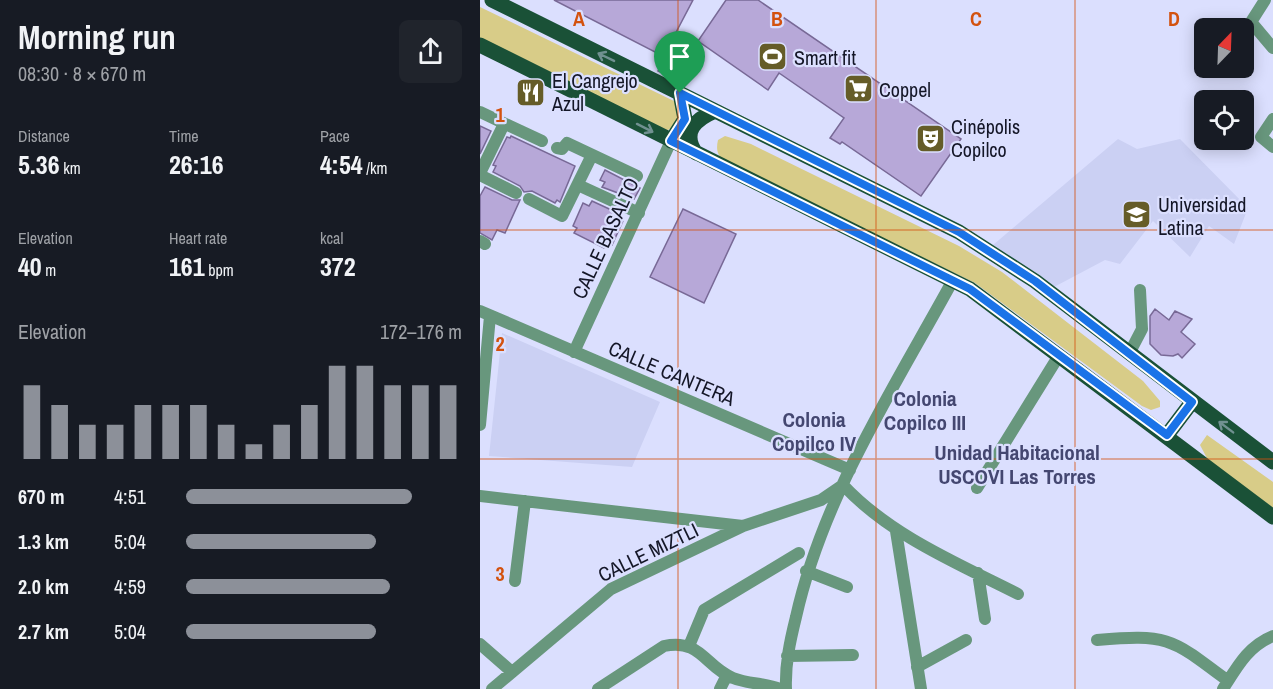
<!DOCTYPE html>
<html lang="en">
<head>
<meta charset="utf-8">
<style>
  body { margin:0; font-family:"Archivo Narrow",sans-serif; background:#20242c; color:#f1f3f6; height:100vh; display:flex; flex-direction:column; font-size:22px; white-space:nowrap }
  * { box-sizing:border-box; margin:0 }
  p { font-size:20px; color:#9ea1a6 }
  .icon { flex:none; width:33px; height:33px; fill:none; stroke:currentColor; stroke-width:2; stroke-linecap:round; stroke-linejoin:round }
  .map { position:relative; flex:1; overflow:hidden }
  .panel { display:flex; flex-direction:column; background:#171b24; width:480px }
  .panel>* { flex:none }
  .needle { width:39px; rotate:23deg }
  .buttons { position:absolute; left:714px; top:18px; display:grid; gap:12px }
  .buttons a { display:grid; place-items:center; width:60px; height:60px; border-radius:9px; background:#171b24; box-shadow:0 3px 15px #0003; font-size:30px }
  .pin { position:absolute; display:grid; place-items:center; width:51px; height:51px; color:#fff; margin:-62px -26px; border-radius:50% 50% 50% 0; rotate:-45deg; box-shadow:0 0 6px #0007 }
  .pin .icon { rotate:45deg }
  .round { display:grid; place-items:center; flex:none; width:63px; height:63px; border-radius:9px; background:#20242c }
  .headline { display:flex; align-items:center; justify-content:space-between; height:102px; padding:0 18px }
  h1 { font-size:33px; font-weight:700; line-height:45px }
  .figures { display:grid; grid-template-columns:repeat(3,1fr); gap:9px; height:102px; padding:6px 18px }
  .figures div { display:grid; align-content:center }
  .figures b { font-size:26px; font-weight:700 }
  .figures small { font-size:16px; font-weight:400 }
  .figures p { font-size:16px }
  .chart { height:168px; padding:12px 18px }
  .chart p { display:flex; justify-content:space-between }
  .chart svg { width:100%; height:108px; margin-top:6px; stroke:#8c9099; stroke-width:6 }
  ul { padding:0 18px; list-style:none; font-size:20px }
  li { display:grid; grid-template-columns:96px 72px 1fr; align-items:center; height:45px }
  li i { height:15px; border-radius:8px; background:#8c9099 }
  main { display:flex; flex:1; min-height:0 }
  .map>svg:first-child { display:block }
  .built { fill:#cbd0f3 }
  .green { fill:#d8cc88 }
  .building { fill:#b7a8d8; stroke:#786996; stroke-width:1.5 }
  .lines { fill:none; stroke-linecap:round; stroke-linejoin:round }
  .minor { stroke:#68977d; stroke-width:12 }
  .primary { stroke:#1a5137; stroke-width:15 }
  .oneway { stroke:#719191 }
  .route-casing { stroke:#fff; stroke-width:12 }
  .route { stroke:#1a73e8; stroke-width:8 }
  .grid { fill:none; stroke:#d3520f; stroke-width:1.5; stroke-opacity:0.55 }
  .labels { text-anchor:middle; dominant-baseline:central; stroke-width:4.5; stroke-linejoin:round; paint-order:stroke }
  .poi-label { font-size:20px; fill:#141627; stroke:#dbdffe; text-anchor:start }
  .street-label { font-size:20px; fill:#141627; stroke:#dbdffe }
  .neighbourhood-label { font-size:21px; font-weight:bold; fill:#444771; stroke:#dbdffe }
  .grid-label { font-size:20px; text-anchor:middle; font-weight:bold; fill:#d3520f; stroke:#dbdffe; stroke-width:4.5; stroke-linejoin:round; paint-order:stroke }
</style>
</head>
<body>
<main>
<section class="panel">
<div class="headline"><div><h1>Morning run</h1><p>08:30 · 8 × 670 m</p></div><a class="round"><svg class="icon" aria-label="share" viewBox="0 0 24 24"><path d="M12 15V3M7 8l5-5 5 5M5 13v7h14v-7"/></svg></a></div>
<div class="figures">
<div><p>Distance</p><b>5.36<small> km</small></b></div>
<div><p>Time</p><b>26:16</b></div>
<div><p>Pace</p><b>4:54<small> /km</small></b></div>
</div>
<div class="figures">
<div><p>Elevation</p><b>40<small> m</small></b></div>
<div><p>Heart rate</p><b>161<small> bpm</small></b></div>
<div><p>kcal</p><b>372</b></div>
</div>
<div class="chart"><p><span>Elevation</span>172–176 m</p>
<svg viewBox="0 0 160 44" preserveAspectRatio="none"><path d="M5 44V14M15 44V22M25 44V30M35 44V30M45 44V22M55 44V22M65 44V22M75 44V30M85 44V38M95 44V30M105 44V22M115 44V6M125 44V6M135 44V14M145 44V14M155 44V14"/></svg>
</div>
<ul>
<li><b>670 m</b>4:51<i style="width:82%"></i></li>
<li><b>1.3 km</b>5:04<i style="width:69%"></i></li>
<li><b>2.0 km</b>4:59<i style="width:74%"></i></li>
<li><b>2.7 km</b>5:04<i style="width:69%"></i></li>
</ul>
</section>
<div class="map">
<svg width="793" height="689" viewBox="0 0 793 689">
  <rect width="100%" height="100%" fill="#dbdffe"/>
  <path class="built" d="M638,139L657,149L700,139L768,208L754,244L729,226L710,257L673,221L640,264L625,260L574,287L513,245Z
    M22,333L180,402L152,467L9,456Z"/>
  <path class="green" d="M0,7L196,102L200,115L193,128L185,131L0,39Z
    M245,136L271,144L479,246L522,272L663,381L680,401V407L671,410L662,406L495,283L243,160C237,154 236,149 238,140Z
    M727,435L793,482V508L729,462L720,445Z"/>
  <path class="building" d="M74,0H213L191,42L210,51L196,80L178,71L185,57Z
    M246,0H278L481,139L441,196L362,142L360,144L350,138L364,118L299,73L288,90L218,41Z
    M0,126L11,131L0,154Z
    M31,136L95,166L80,202L77,200L75,203L52,191L44,192L40,186L13,172L16,166L13,165L27,137L30,138Z
    M125,170L160,188L154,199L122,187L125,182L120,180Z
    M5,187L32,200H40L25,233L17,230L12,240L0,233V196Z
    M112,201L140,214L138,219L143,221L132,245L126,243L124,248L94,233L97,228L93,226L103,203L109,206Z
    M203,209L256,234L224,303L170,277Z
    M675,309L689,320L695,311L712,319L701,332L715,344L702,358L698,354L693,356L681,355L670,344V316Z"/>
  <g class="lines">
    <path class="minor" d="M785,0L771,22L793,48
      M0,112L62,141
      M793,119L781,137L793,147
      M77,148L82,149L87,143L157,176
      M0,173L24,124
      M0,175L36,193
      M98,185L159,213
      M49,199L82,216L112,155
      M0,241L5,244
      M0,311L370,470
      M94,352L191,141
      M650,352L662,329L660,290
      M0,425L10,316
      M497,488L578,357
      M0,496L263,526
      M416,531L441,689
      M326,571L367,587
      M498,573L505,619
      M35,581L45,501
      M617,640C689,634 691,638 748,681
      M0,644L32,672
      M209,646L224,610L319,553
      M307,656L373,655
      M437,667L486,640
      M12,689L131,589L263,526L341,500L363,485C411,536 477,563 538,594
      M118,689L184,646C221,638 225,667 253,678C268,684 285,683 300,689
      M240,689L247,675
      M306,689C305,664 310,641 316,617C343,496 414,388 473,280
      M743,689C757,667 768,646 793,636"/>
    <path class="primary" d="M12,0L479,232L555,281L793,462
      M0,45L490,289L793,517
      M191,141L205,119L200,93
      M216,153C201,132 216,119 235,111
      M687,435L712,402"/>
  </g>
  <defs><path id="oneway-shaft" d="M-6 0H5M1.5-3L5.5 0L1.5 3" fill="none" stroke-width="1.6" stroke-linecap="round" stroke-linejoin="round" transform="scale(1.5)"/></defs>
  <g class="oneway">
    <use href="#oneway-shaft" transform="translate(126 57) rotate(-154)"/>
    <use href="#oneway-shaft" transform="translate(165 128) rotate(27)"/>
    <use href="#oneway-shaft" transform="translate(746 427) rotate(-143)"/>
  </g>
  <g class="lines">
    <defs>
      <path id="route" d="M200,93L479,232L555,281L712,402L687,435L490,289L191,141L205,119Z"/>
    </defs>
    <use href="#route" class="route-casing"/>
    <use href="#route" class="route"/>
  </g>
  <path class="grid" d="M198,0V689M396,0V689M595,0V689M0,230H793M0,459H793"/>
  <defs>
    <symbol id="stadium-square" viewBox="-11 -11 22 22"><rect x="-9" y="-9" width="18" height="18" rx="4" fill="#655c28" stroke="#dbdffe"/><path d="M0-5a6.5 5 0 1 0 0 10a6.5 5 0 1 0 0-10ZM-3.5-1.8h7v3.6h-7Z" fill="#fff"/></symbol>
    <symbol id="supermarket-square" viewBox="-11 -11 22 22"><rect x="-9" y="-9" width="18" height="18" rx="4" fill="#655c28" stroke="#dbdffe"/><path d="M-6-5.5h2.5l.6 2H6L4.5 2H-2.5L-4.4-4H-6ZM-1.5 3.2a1.3 1.3 0 1 0 .1 0ZM3 3.2a1.3 1.3 0 1 0 .1 0Z" fill="#fff"/></symbol>
    <symbol id="restaurant-square" viewBox="-11 -11 22 22"><rect x="-9" y="-9" width="18" height="18" rx="4" fill="#655c28" stroke="#dbdffe"/><path d="M-5-6h1v4h1v-4h1v4h1v-4h1v5L-1.5 .5V6h-2V.5L-5-1ZM5-6V6H3V1.5H1.5Q1.5-4 5-6Z" fill="#fff"/></symbol>
    <symbol id="theatre-square" viewBox="-11 -11 22 22"><rect x="-9" y="-9" width="18" height="18" rx="4" fill="#655c28" stroke="#dbdffe"/><path d="M-5-5.5Q0-4 5-5.5V0Q5 5 0 6Q-5 5-5 0ZM-3.3-2.5H-1v1.5H-3.3ZM1-2.5H3.3v1.5H1ZM-2.8 1Q0 5.5 2.8 1Z" fill="#fff"/></symbol>
    <symbol id="university-square" viewBox="-11 -11 22 22"><rect x="-9" y="-9" width="18" height="18" rx="4" fill="#655c28" stroke="#dbdffe"/><path d="M0-5L7-2L0 1L-7-2ZM-4 1L0 2.5L4 1V4Q0 6-4 4Z" fill="#fff"/></symbol>
  </defs>
  <g fill-rule="evenodd">
    <use href="#stadium-square" x="276" y="40" width="33" height="33"/>
    <use href="#supermarket-square" x="362" y="72" width="33" height="33"/>
    <use href="#restaurant-square" x="34" y="76" width="33" height="33"/>
    <use href="#theatre-square" x="434" y="122" width="33" height="33"/>
    <use href="#university-square" x="640" y="198" width="33" height="33"/>
  </g>
  <g class="labels">
    <g class="poi-label">
      <text x="314" y="57">Smart fit</text>
      <text x="72" y="80">El Cangrejo<tspan x="72" dy="23">Azul</tspan></text>
      <text x="399" y="89">Coppel</text>
      <text x="471" y="126">Cinépolis<tspan x="471" dy="23">Copilco</tspan></text>
      <text x="678" y="204">Universidad<tspan x="678" dy="23">Latina</tspan></text>
    </g>
    <g class="street-label">
      <text transform="translate(125 238) rotate(-65)">CALLE BASALTO</text>
      <text transform="translate(192 373) rotate(23)">CALLE CANTERA</text>
      <text transform="translate(168 552) rotate(-26)">CALLE MIZTLI</text>
    </g>
    <g class="neighbourhood-label">
      <text x="445" y="398">Colonia<tspan x="445" dy="24">Copilco III</tspan></text>
      <text x="334" y="419">Colonia<tspan x="334" dy="24">Copilco IV</tspan></text>
      <text x="537" y="452">Unidad Habitacional<tspan x="537" dy="24">USCOVI Las Torres</tspan></text>
    </g>
  </g>
  <g class="grid-label">
    <text x="99" y="26">A</text>
    <text x="297" y="26">B</text>
    <text x="496" y="26">C</text>
    <text x="694" y="26">D</text>
    <text x="20" y="122">1</text>
    <text x="20" y="351">2</text>
    <text x="20" y="581">3</text>
  </g>
</svg>
<div class="buttons">
<a><svg class="needle" viewBox="-14 -14 28 28"><path d="M0-13l5 13h-10z" fill="#e53935"/><path d="M0 13l5-13h-10z" fill="#9ea1a6"/></svg></a>
<a><svg class="icon" aria-label="locate" viewBox="0 0 24 24"><circle cx="12" cy="12" r="6"/><path d="M12 2v4M12 18v4M2 12h4M18 12h4"/></svg></a>
</div>
<div class="pin" style="left:200px;top:93px;background:#1e9e55"><svg class="icon" aria-label="arrive" viewBox="0 0 24 24"><path d="M6 21V4h12l-3 4 3 4H6"/></svg></div>
</div>
</main>
</body>
</html>
